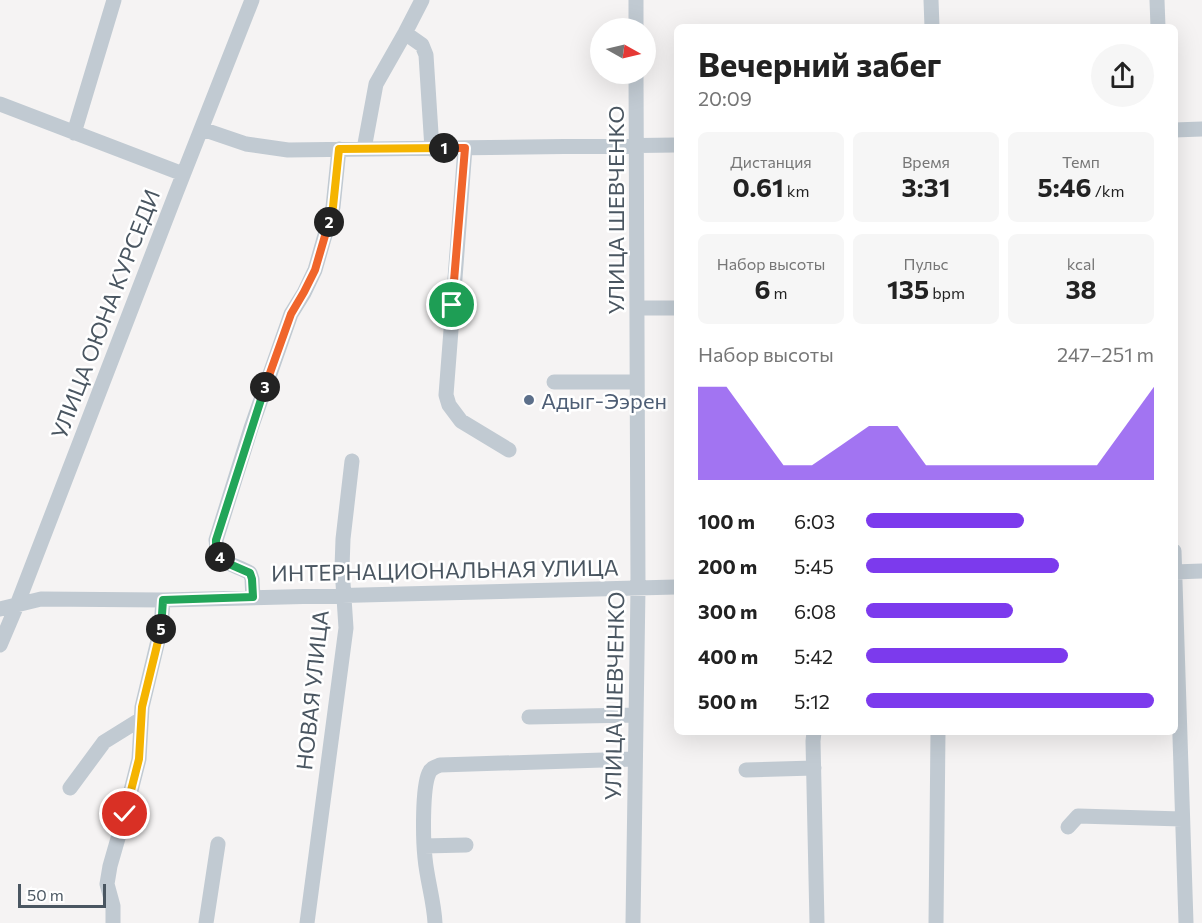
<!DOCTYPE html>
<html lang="ru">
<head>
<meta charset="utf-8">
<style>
  body { margin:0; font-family:Commissioner,sans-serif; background:#f6f6f6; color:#222; height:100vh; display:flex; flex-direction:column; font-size:22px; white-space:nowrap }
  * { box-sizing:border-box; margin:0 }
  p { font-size:20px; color:#767676 }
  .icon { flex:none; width:33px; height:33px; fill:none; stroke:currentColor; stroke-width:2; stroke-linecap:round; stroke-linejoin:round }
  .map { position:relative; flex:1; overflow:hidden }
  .sheet { position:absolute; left:674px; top:24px; width:504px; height:711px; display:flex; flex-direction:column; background:#fff; border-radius:9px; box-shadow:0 6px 24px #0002 }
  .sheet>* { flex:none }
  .needle { width:39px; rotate:98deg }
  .controls { position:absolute; left:590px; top:18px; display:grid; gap:12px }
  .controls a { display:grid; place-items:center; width:66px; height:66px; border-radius:50%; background:#fff; box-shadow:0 6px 24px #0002; font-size:30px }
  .scale { position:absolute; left:18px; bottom:15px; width:88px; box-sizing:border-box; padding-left:6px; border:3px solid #4a5661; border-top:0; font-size:16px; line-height:21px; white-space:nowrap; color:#4a5661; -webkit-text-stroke:4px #fff; paint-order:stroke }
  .pin { position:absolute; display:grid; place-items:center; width:51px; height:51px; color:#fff; margin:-26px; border:3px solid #fff; border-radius:50%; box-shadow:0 2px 6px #0007 }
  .km { position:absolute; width:30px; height:30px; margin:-15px; border-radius:50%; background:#222; color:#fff; font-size:16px; line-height:30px; text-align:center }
  .round { display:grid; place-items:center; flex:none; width:63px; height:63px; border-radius:32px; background:#f6f6f6 }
  .overview { display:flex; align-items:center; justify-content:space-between; height:102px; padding:0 24px }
  h1 { font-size:33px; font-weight:700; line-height:45px }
  .figures { display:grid; grid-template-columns:repeat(3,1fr); gap:9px; height:102px; padding:6px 24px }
  .figures div { display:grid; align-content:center; border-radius:9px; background:#f6f6f6; text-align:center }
  .figures b { font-size:26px; font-weight:700 }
  .figures small { font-size:16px; font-weight:400 }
  .figures p { font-size:16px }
  .chart { height:168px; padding:12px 24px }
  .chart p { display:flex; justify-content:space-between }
  .chart svg { width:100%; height:108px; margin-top:6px; fill:#7c3aed; opacity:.7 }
  ul { padding:0 24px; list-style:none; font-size:20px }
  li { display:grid; grid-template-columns:96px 72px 1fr; align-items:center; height:45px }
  li i { height:15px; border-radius:8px; background:#7c3aed }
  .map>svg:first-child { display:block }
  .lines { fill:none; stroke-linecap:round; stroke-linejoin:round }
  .minor { stroke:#c1cad2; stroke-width:15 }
  .split-1-casing { stroke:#fff; stroke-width:12 }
  .split-2-casing { stroke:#fff; stroke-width:12 }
  .split-3-casing { stroke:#fff; stroke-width:12 }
  .split-4-casing { stroke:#fff; stroke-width:12 }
  .split-5-casing { stroke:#fff; stroke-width:12 }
  .split-6-casing { stroke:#fff; stroke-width:12 }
  .split-1 { stroke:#f0652b; stroke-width:8 }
  .split-2 { stroke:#f5b400; stroke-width:8 }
  .split-3 { stroke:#f0652b; stroke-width:8 }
  .split-4 { stroke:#22a559; stroke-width:8 }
  .split-5 { stroke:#22a559; stroke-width:8 }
  .split-6 { stroke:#f5b400; stroke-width:8 }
  .service-dot { fill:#5c6f8a; stroke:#fff; stroke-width:2 }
  .labels { text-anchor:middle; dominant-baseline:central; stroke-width:5; stroke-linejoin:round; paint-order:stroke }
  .street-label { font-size:22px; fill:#4a5661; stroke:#fff }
  .service-label { font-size:22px; fill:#4e5e75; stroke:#fff; text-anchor:start }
</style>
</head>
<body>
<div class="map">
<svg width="1202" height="923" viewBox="0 0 1202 923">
  <rect width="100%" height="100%" fill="#f5f3f3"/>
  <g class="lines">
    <path class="minor" d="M636,0V28
      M931,0L932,27
      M1157,0L1158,27
      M405,33L422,45L426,55L432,149
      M0,104L183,174
      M202,129L246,144L288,150L676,145
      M1174,130L1202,129
      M74,133L114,0
      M465,148L446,395L449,405L461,421L509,450
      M364,149L376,84L405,33L422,0
      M637,308H676
      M554,382H637
      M1174,551L1186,923
      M1174,572L1202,571
      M253,598L252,579L250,573C233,563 217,565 216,540L251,428L291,314L304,293L315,270L333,207L339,149
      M0,609L41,599L163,600L676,587
      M0,645L17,605L176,193L252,0
      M529,717L636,715
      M814,732L813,741L817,923
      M746,770L814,768
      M70,788L104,742L141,719
      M1068,827L1078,816L1182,819
      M424,846L466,845
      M113,923V906L107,884L110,866L125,814L139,759L142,707L161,628L163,600
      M206,923L218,844
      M307,923L346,628L342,568L343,539L352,461
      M435,923C434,901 427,880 425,858C423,840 422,788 429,773C431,768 435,767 440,765L635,759
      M633,923L638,588L636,74
      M936,923L938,732"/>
  </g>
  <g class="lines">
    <defs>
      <path id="split-1" d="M444,148H465L452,305"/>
      <path id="split-2" d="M329,222L333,207L339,149L444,148"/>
      <path id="split-3" d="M265,387L291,314L304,292L315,270L329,222"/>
      <path id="split-4" d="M220,557L216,549V540L265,387"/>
      <path id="split-5" d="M161,629L163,600L253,597L252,579L250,573L227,563L220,557"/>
      <path id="split-6" d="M125,814L139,759L142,707L161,629"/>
    </defs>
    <use href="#split-1" class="split-1-casing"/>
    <use href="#split-2" class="split-2-casing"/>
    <use href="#split-3" class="split-3-casing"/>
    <use href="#split-4" class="split-4-casing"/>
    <use href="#split-5" class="split-5-casing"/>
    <use href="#split-6" class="split-6-casing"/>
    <use href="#split-1" class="split-1"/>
    <use href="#split-2" class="split-2"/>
    <use href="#split-3" class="split-3"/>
    <use href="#split-4" class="split-4"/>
    <use href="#split-5" class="split-5"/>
    <use href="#split-6" class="split-6"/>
  </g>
  <circle class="service-dot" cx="529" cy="400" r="6"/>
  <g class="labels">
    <g class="street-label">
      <text transform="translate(615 210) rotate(-90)">УЛИЦА ШЕВЧЕНКО</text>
      <text transform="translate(105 314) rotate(-69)">УЛИЦА ОЮНА КУРСЕДИ</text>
      <text transform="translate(445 570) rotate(-1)">ИНТЕРНАЦИОНАЛЬНАЯ УЛИЦА</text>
      <text transform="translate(312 690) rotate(-84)">НОВАЯ УЛИЦА</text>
      <text transform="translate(614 696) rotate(-89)">УЛИЦА ШЕВЧЕНКО</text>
    </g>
    <g class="service-label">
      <text x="541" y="400">Адыг-Ээрен</text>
    </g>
  </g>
</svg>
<div class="controls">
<a><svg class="needle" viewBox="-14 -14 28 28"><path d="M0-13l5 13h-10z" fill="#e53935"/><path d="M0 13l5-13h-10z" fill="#767676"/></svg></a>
</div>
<div class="scale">50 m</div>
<div class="pin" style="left:452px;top:305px;background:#1e9e55"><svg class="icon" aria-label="arrive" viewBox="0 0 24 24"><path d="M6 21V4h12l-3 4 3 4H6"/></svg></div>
<div class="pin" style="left:125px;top:814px;background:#d93025"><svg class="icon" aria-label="check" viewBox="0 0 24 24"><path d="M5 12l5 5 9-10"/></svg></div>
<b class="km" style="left:444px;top:148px">1</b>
<b class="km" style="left:329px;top:222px">2</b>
<b class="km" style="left:265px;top:387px">3</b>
<b class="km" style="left:220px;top:557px">4</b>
<b class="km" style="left:161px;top:629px">5</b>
<section class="sheet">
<div class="overview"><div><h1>Вечерний забег</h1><p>20:09</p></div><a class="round"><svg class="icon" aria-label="share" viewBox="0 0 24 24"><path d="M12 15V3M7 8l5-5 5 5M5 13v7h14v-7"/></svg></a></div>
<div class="figures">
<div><p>Дистанция</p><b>0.61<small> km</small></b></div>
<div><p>Время</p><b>3:31</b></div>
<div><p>Темп</p><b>5:46<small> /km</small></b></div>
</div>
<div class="figures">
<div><p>Набор высоты</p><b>6<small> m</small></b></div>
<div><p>Пульс</p><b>135<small> bpm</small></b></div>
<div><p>kcal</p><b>38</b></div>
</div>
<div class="chart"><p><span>Набор высоты</span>247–251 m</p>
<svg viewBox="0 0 160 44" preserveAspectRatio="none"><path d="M0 44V6L10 6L20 22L30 38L40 38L50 30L60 22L70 22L80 38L90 38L100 38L110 38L120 38L130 38L140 38L150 22L160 6V44z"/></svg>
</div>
<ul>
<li><b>100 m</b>6:03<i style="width:55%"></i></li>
<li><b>200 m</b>5:45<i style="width:67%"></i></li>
<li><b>300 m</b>6:08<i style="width:51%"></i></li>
<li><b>400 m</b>5:42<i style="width:70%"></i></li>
<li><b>500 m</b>5:12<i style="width:100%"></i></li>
</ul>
</section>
</div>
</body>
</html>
